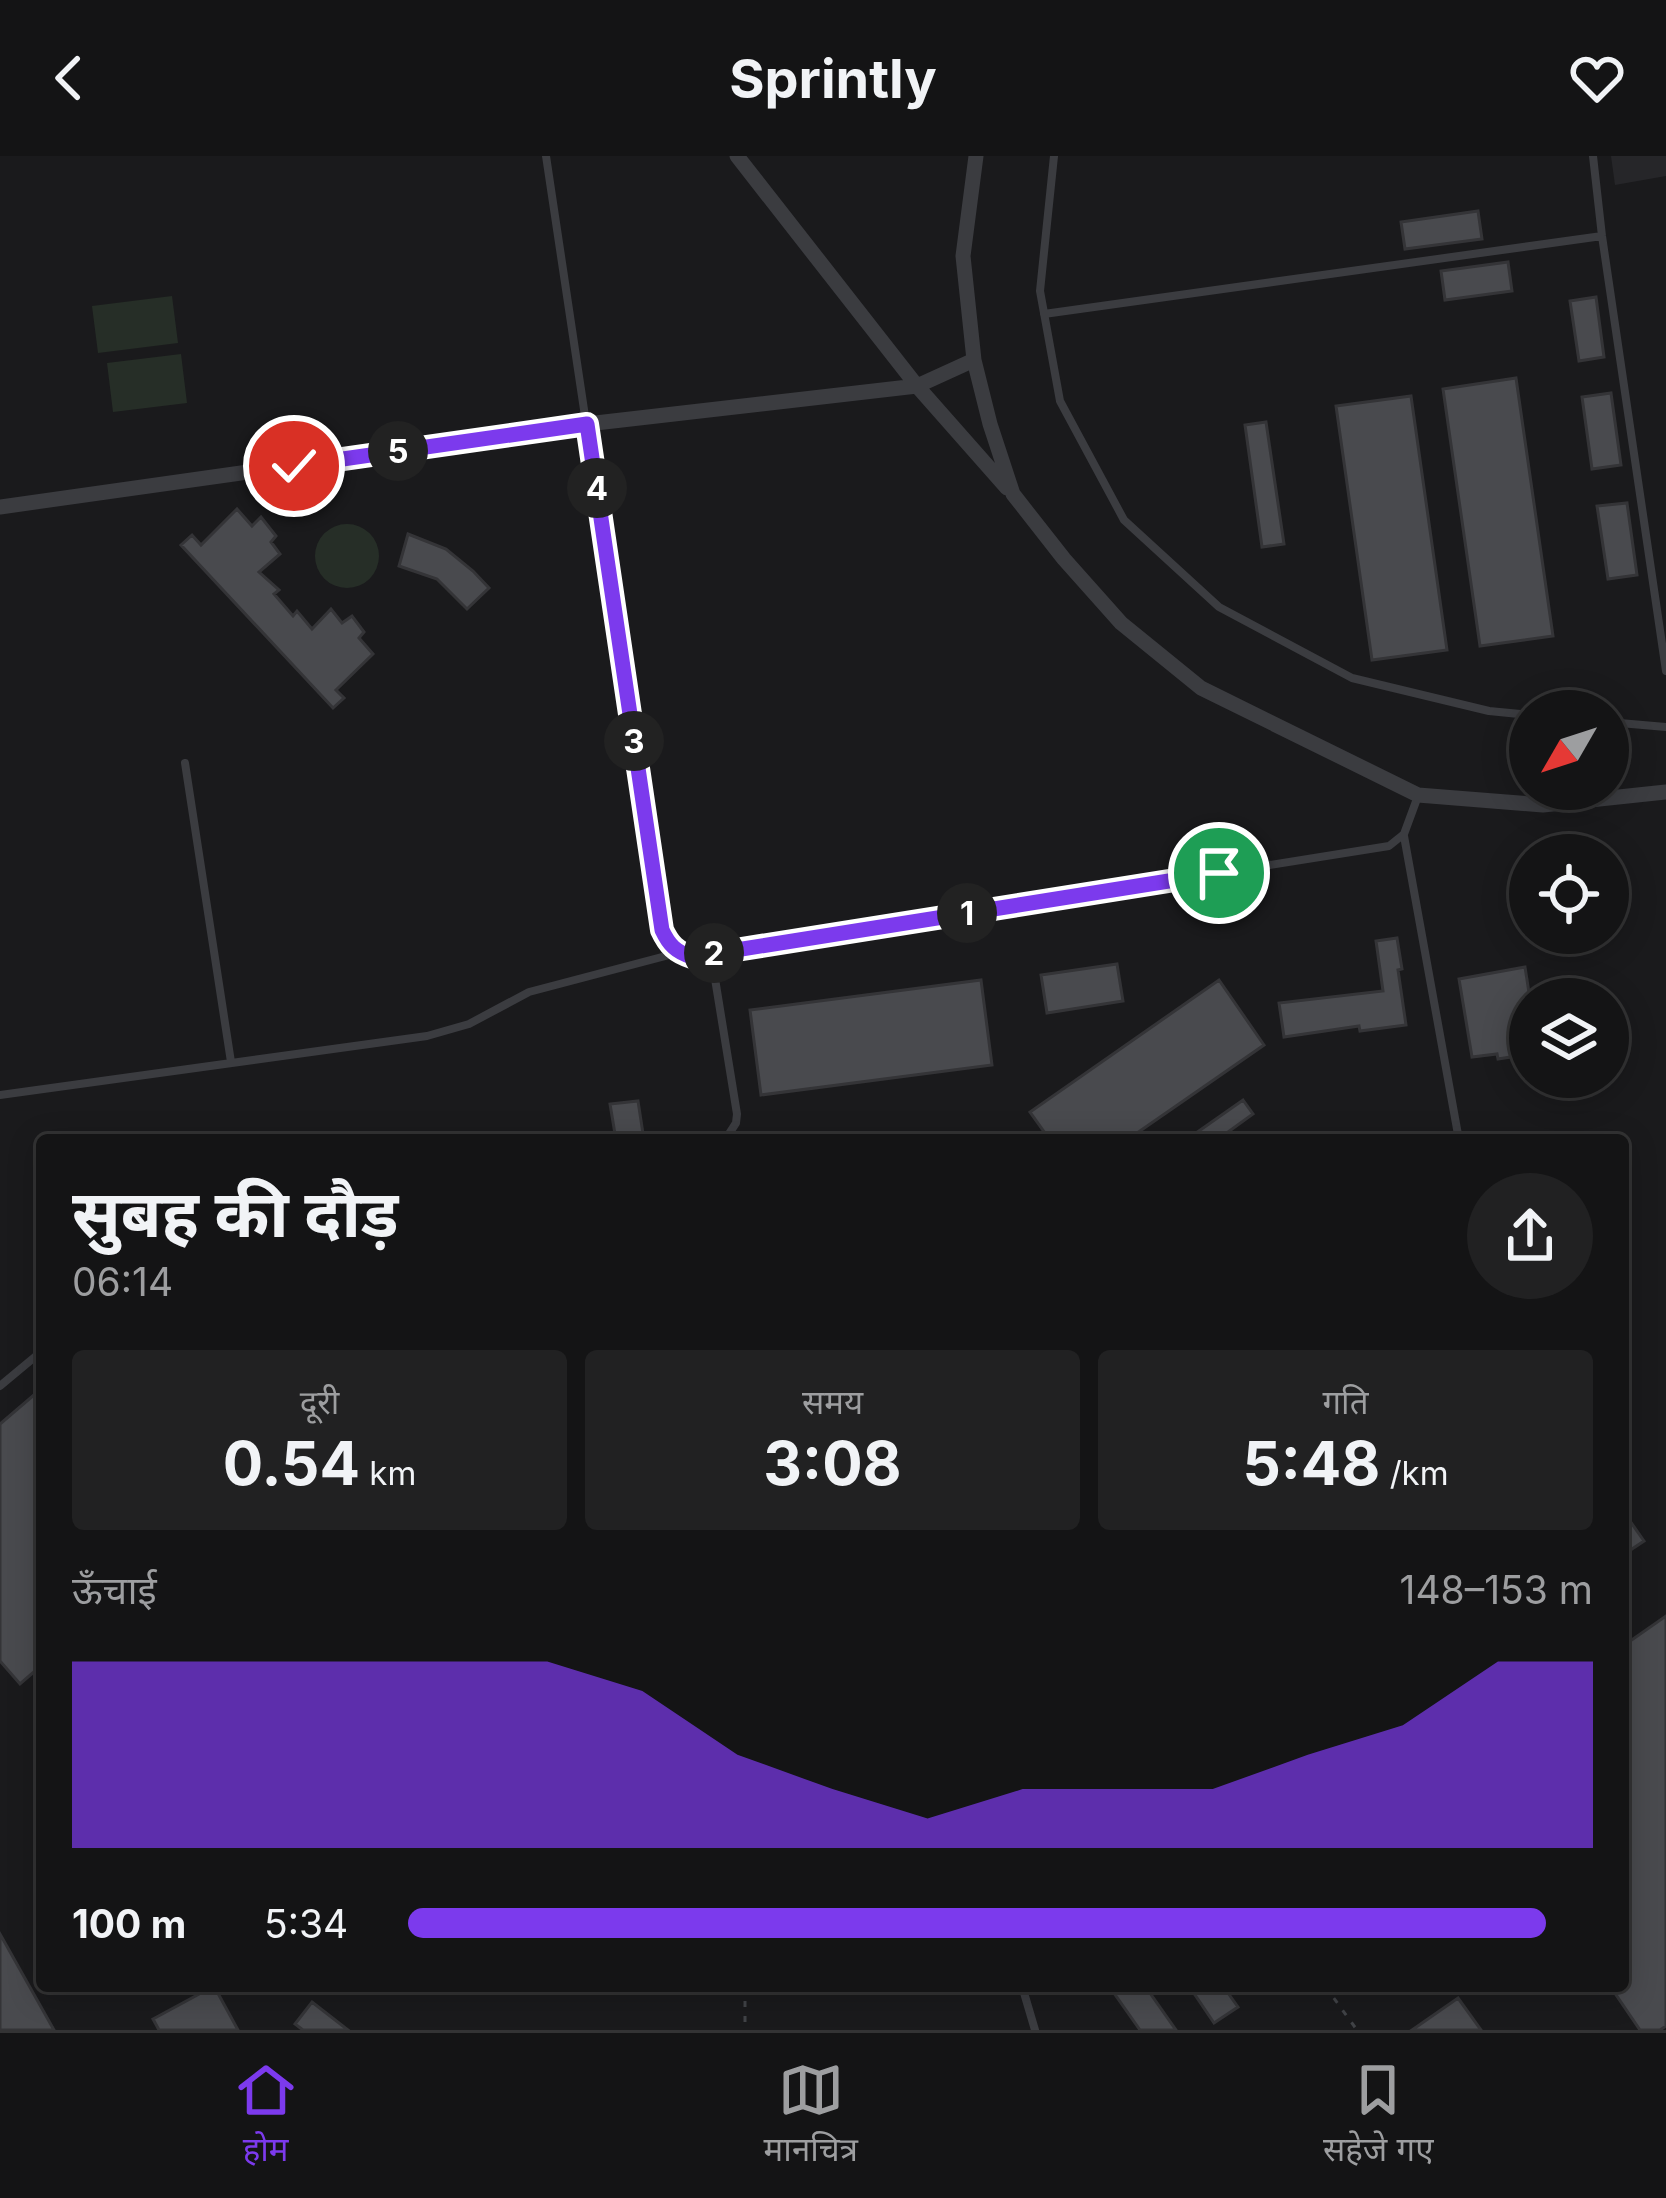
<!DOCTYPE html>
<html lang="hi">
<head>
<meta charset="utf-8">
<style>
  body { margin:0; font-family:Inter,"Noto Sans Devanagari",sans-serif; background:#212122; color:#f1f3f6; height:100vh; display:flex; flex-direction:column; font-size:45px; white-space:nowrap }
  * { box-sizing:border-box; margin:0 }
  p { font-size:39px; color:#9d9ea0 }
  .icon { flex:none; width:66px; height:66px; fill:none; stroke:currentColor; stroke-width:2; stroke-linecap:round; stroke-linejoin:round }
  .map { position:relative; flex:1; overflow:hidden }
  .panel { position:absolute; left:36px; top:978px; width:1593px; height:858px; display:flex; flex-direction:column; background:#141415; border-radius:12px; box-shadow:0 6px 30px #0003,0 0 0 3px #333334 }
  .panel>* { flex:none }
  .needle { width:78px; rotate:231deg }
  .buttons { position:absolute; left:1509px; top:534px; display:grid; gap:24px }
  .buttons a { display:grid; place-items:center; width:120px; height:120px; border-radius:50%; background:#141415; box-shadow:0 6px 30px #0003,0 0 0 3px #333334; font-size:60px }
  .pin { position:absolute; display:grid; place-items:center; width:102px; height:102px; color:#fff; margin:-51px; border:6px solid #fff; border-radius:50%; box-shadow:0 3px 12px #0007 }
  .km { position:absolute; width:60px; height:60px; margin:-30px; border-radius:50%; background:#222; color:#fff; font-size:33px; line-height:60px; text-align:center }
  .round { display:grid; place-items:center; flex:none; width:126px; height:126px; border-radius:63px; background:#212122 }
  .head { display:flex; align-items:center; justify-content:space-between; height:204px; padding:0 36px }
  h1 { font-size:66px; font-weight:700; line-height:90px }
  .metrics { display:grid; grid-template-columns:repeat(3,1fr); gap:18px; height:204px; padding:12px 36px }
  .metrics div { display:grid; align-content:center; border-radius:12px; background:#212122; text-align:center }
  .metrics b { font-size:60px; font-weight:700 }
  .metrics small { font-size:33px; font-weight:400 }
  .metrics p { font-size:33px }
  .chart { height:336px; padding:24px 36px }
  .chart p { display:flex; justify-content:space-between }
  .chart svg { width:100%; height:216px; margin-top:12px; fill:#7c3aed; opacity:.7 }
  ul { padding:0 36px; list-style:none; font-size:39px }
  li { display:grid; grid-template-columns:192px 144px 1fr; align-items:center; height:90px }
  li i { height:30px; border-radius:15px; background:#7c3aed }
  header { display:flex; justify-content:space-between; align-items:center; height:156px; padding:0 36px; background:#141415; font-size:54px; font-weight:700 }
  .dock { display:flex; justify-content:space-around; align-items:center; height:168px; border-top:3px solid #333334; background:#141415; font-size:33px; color:#9d9ea0 }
  .dock a { display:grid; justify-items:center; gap:6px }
  .dock .selected { color:#7c3aed }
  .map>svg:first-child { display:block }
  .built { fill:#262629 }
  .green { fill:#262e27 }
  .building { fill:#494a4e; stroke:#343437; stroke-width:3 }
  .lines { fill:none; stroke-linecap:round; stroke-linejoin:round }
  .path { stroke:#414347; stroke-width:3; stroke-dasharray:6 9; stroke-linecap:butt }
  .lane { stroke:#3b3c40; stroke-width:8 }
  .street { stroke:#3b3c40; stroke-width:15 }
  .route-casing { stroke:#fff; stroke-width:24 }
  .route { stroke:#7c3aed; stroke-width:15 }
</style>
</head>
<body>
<header><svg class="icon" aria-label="back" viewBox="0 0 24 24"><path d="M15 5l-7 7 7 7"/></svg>Sprintly<svg class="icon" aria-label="heart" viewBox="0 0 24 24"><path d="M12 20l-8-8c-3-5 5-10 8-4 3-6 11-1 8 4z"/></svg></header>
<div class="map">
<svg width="1666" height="1874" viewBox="0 0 1666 1874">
  <rect width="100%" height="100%" fill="#1a1a1c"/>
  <path class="built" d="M1611,0H1666V20L1615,29Z"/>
  <path class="green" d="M172,140L178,187L98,197L92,150Z
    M181,198L187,247L113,256L107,207Z
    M315 400a32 32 0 1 1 64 0a32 32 0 1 1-64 0Z"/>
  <path class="building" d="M1478,55L1482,83L1405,93L1401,66Z
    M1508,106L1512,135L1445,144L1441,115Z
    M1596,141L1604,201L1579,205L1570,145Z
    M1516,222L1553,480L1480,490L1443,233Z
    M1611,237L1621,309L1592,313L1582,241Z
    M1411,240L1447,494L1372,504L1336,250Z
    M1266,266L1284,388L1262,391L1245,269Z
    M1627,347L1637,419L1608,423L1597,350Z
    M237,353L252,370L261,361L276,380L271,386L280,398L259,416L279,434L274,438L293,460L297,455L312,473L331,453L342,467L352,460L364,476L359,482L373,498L336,534L344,542L333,552L181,389L192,379L201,389Z
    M408,378L446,393L473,415L489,432L467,453L437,423L399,410Z
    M1397,782L1402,813L1398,814L1406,869L1360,875L1359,870L1284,881L1279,847L1383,835L1376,785Z
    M1117,808L1123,845L1047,857L1041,819Z
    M1525,811L1530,843V898L1498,903L1497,898L1472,901L1459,823Z
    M981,824L992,909L761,939L750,854Z
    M1219,824L1264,889L1127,984H1050L1030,956Z
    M1243,944L1253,958L1217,984H1186Z
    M638,945L644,984H616L610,948Z
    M42,1232V1509L20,1528L0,1505V1268Z
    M1623,1355L1644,1385L1623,1399Z
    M1666,1460V1870L1660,1874H1640L1610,1830H1623V1490Z
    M0,1778L54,1874H0Z
    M214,1830L238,1874H159L153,1863Z
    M1109,1830H1145L1176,1874H1140Z
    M1189,1830H1223L1238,1851L1214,1867Z
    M1458,1842L1481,1874H1412Z
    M312,1846L348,1874H303L295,1868Z"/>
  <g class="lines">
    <path class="path" d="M745,1830V1874
      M1325,1830L1357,1874"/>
    <path class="lane" d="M546,0L662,774C669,789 676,796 692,801L1389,690L1404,678L1418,640
      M1054,0L1040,135L1060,245L1124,364L1219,451L1352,522L1489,555L1530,559
      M1593,0L1602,80L1666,515
      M1044,158L1602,80
      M1608,566L1666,571
      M185,607L231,906
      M1404,680L1459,984
      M711,798L737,958L736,967L725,984
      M0,939L427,880L469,868L529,836L677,797
      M0,1230L42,1195
      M1022,1830L1035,1874"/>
    <path class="street" d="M737,0L917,230L1007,332
      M976,0L963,100L974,204L990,268L1013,338L1064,403L1121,467L1201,532L1418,639L1543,649L1666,636
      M0,351L587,268L917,230L974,204"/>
  </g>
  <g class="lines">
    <defs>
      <path id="route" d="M294,310L587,268L662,774C669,789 676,796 692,801L1219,717"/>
    </defs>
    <use href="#route" class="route-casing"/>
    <use href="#route" class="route"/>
  </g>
</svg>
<div class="buttons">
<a><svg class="needle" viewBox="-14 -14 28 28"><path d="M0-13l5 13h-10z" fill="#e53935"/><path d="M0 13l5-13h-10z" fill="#9d9ea0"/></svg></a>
<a><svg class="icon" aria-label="locate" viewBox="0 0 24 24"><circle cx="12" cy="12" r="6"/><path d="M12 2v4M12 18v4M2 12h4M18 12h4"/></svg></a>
<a><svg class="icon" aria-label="layers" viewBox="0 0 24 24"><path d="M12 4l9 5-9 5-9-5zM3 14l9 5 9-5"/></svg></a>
</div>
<div class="pin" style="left:1219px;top:717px;background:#1e9e55"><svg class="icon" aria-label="arrive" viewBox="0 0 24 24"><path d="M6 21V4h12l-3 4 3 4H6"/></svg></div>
<div class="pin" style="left:294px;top:310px;background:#d93025"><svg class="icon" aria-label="check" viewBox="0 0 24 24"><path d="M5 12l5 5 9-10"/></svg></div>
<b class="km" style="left:967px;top:757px">1</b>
<b class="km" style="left:714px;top:797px">2</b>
<b class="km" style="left:634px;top:585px">3</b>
<b class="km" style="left:597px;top:332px">4</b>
<b class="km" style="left:398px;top:295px">5</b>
<section class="panel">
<div class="head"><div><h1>सुबह की दौड़</h1><p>06:14</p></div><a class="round"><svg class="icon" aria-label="share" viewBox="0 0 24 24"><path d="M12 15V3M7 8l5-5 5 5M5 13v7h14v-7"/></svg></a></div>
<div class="metrics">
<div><p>दूरी</p><b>0.54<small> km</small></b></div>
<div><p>समय</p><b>3:08</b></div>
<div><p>गति</p><b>5:48<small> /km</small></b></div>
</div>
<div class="chart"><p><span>ऊँचाई</span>148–153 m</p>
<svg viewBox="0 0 160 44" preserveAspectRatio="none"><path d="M0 44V6L10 6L20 6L30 6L40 6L50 6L60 12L70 25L80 32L90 38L100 32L110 32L120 32L130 25L140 19L150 6L160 6V44z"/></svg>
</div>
<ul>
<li><b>100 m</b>5:34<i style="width:96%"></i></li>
</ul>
</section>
</div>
<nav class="dock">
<a class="selected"><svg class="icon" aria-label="home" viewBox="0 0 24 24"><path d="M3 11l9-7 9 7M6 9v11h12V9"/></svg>होम</a>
<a><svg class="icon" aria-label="map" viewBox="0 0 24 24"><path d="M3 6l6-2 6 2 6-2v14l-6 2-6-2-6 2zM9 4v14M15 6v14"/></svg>मानचित्र</a>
<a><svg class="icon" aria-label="saved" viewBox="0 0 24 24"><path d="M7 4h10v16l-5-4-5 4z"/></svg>सहेजे गए</a>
</nav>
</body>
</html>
